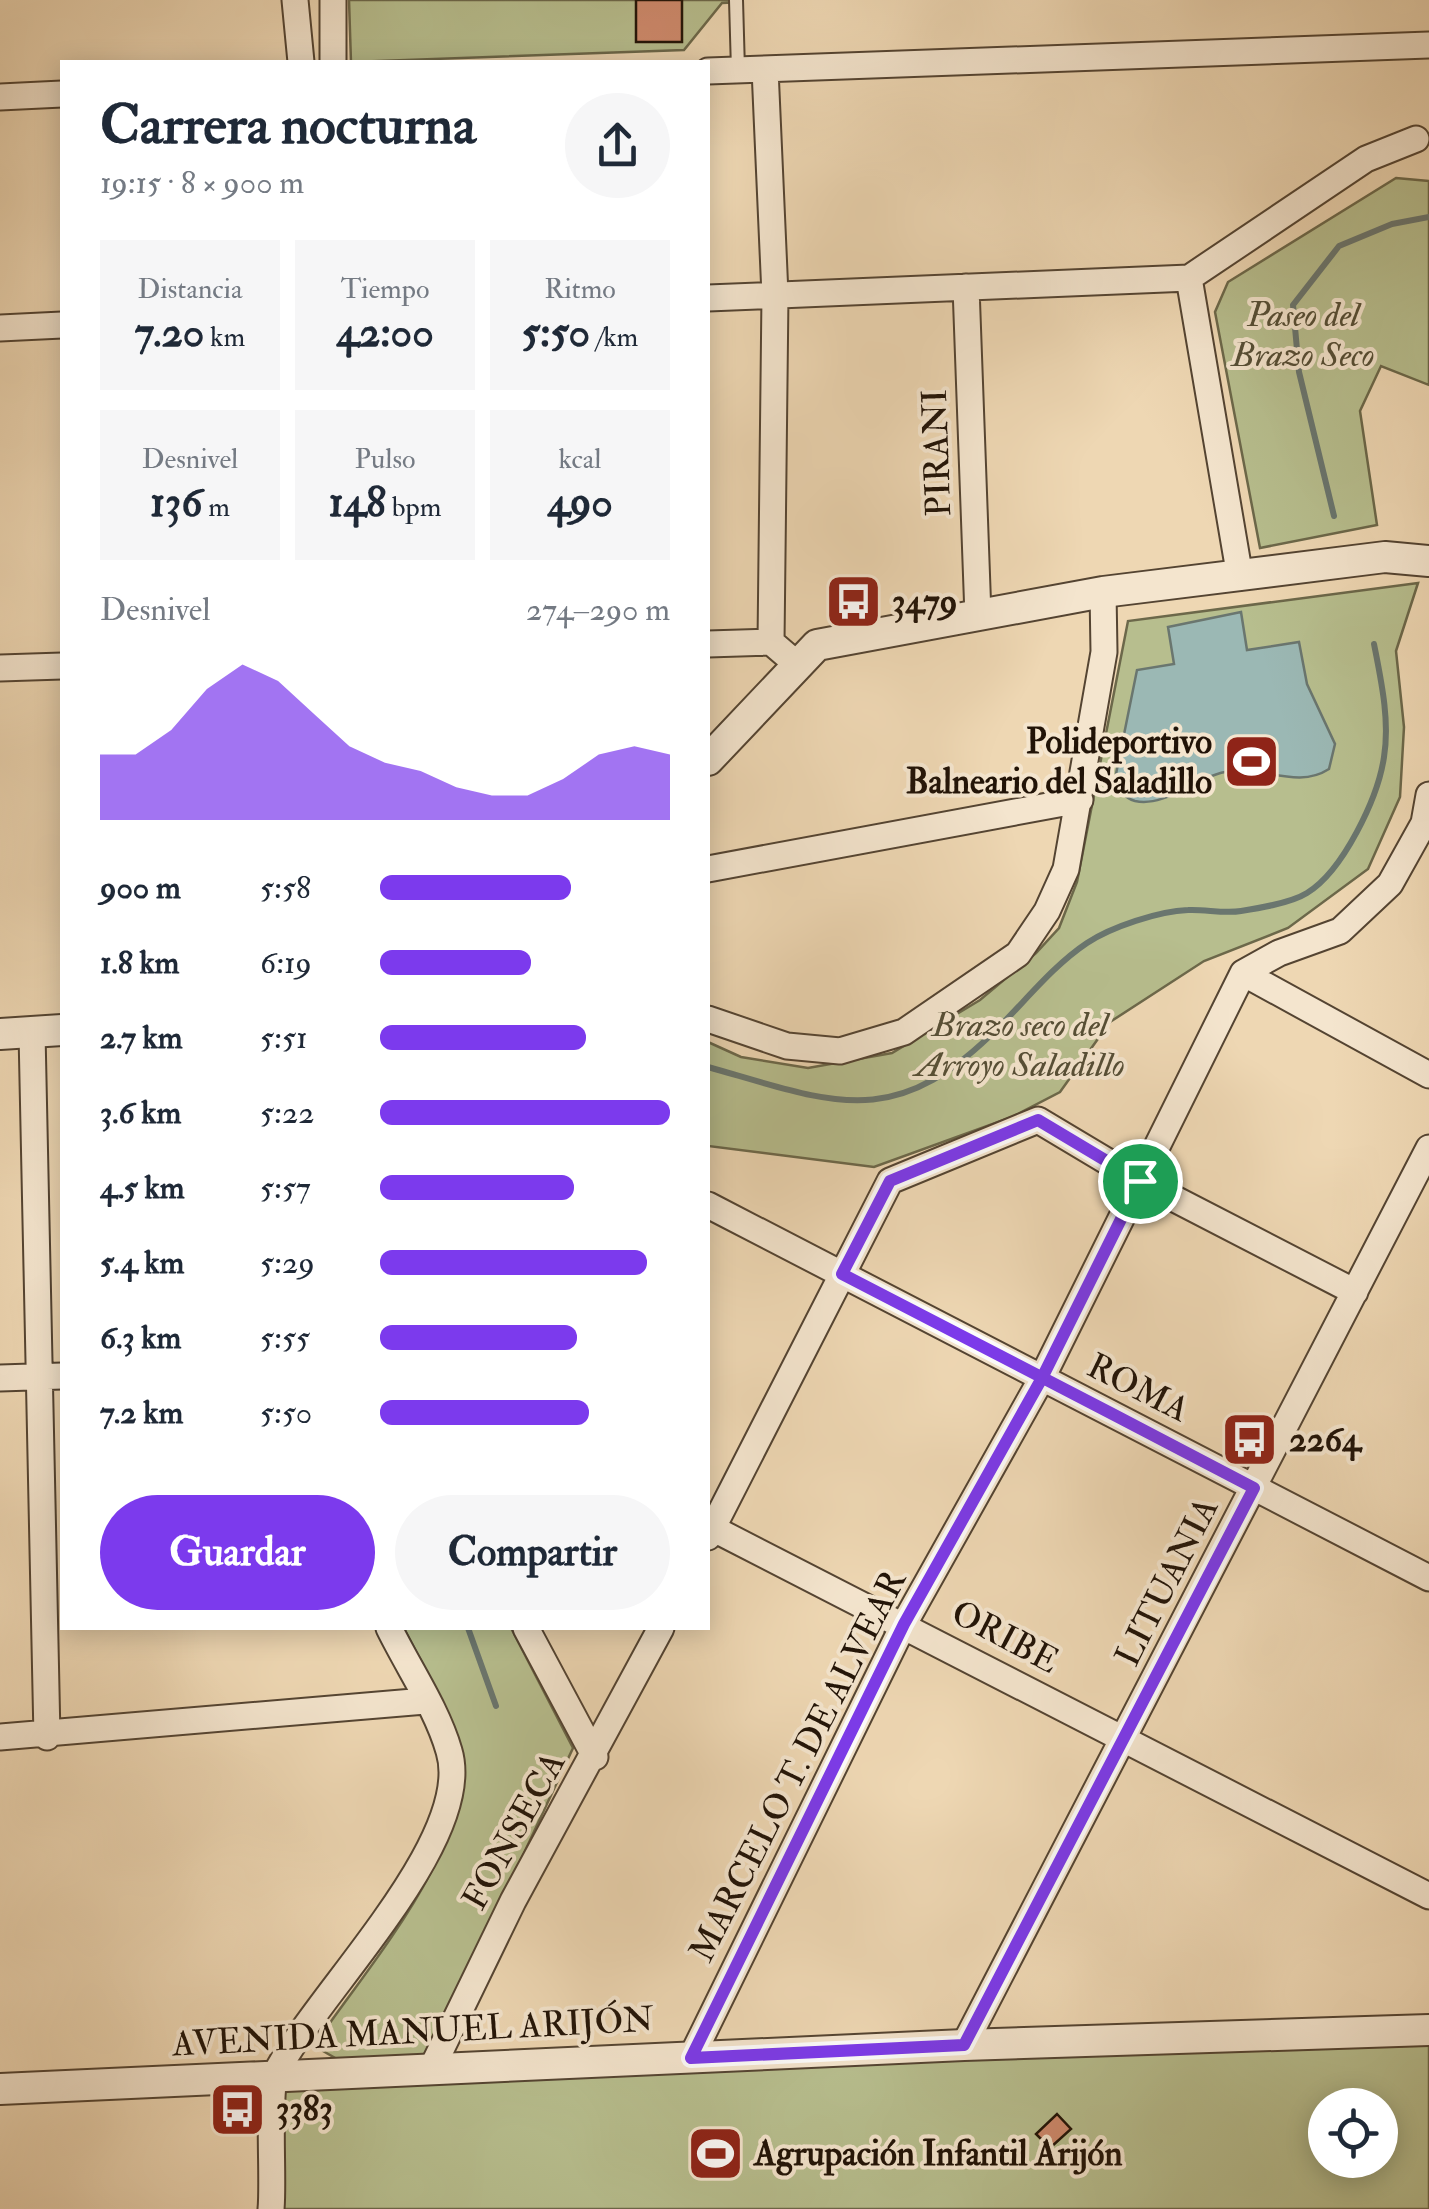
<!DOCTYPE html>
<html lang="es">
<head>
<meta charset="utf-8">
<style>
  body { margin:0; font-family:"IM FELL Double Pica",serif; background:#f6f6f7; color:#1f2937; height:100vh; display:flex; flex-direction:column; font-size:38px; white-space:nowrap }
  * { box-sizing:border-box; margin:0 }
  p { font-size:32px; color:#747a83 }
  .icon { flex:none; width:55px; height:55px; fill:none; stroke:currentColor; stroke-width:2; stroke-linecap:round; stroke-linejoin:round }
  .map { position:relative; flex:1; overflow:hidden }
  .panel { position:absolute; left:60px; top:60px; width:650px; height:1570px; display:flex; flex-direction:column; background:#fff; border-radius:0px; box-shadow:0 5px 25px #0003 }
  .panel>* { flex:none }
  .tools { position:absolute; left:1308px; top:2088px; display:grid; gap:20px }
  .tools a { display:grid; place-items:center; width:90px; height:90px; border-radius:50%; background:#fff; box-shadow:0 5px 25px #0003; font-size:50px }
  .pin { position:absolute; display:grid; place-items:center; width:85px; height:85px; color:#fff; margin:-42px; border:5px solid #fff; border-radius:50%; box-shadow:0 2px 10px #0007 }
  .round { display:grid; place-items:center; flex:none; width:105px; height:105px; border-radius:52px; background:#f6f6f7 }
  .head { display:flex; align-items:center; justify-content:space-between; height:170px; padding:0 40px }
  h1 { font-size:55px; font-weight:700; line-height:75px }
  .stats { display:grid; grid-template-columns:repeat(3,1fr); gap:15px; height:170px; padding:10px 40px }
  .stats div { display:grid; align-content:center; border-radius:0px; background:#f6f6f7; text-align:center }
  .stats b { font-size:42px; font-weight:700 }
  .stats small { font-size:28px; font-weight:400 }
  .stats p { font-size:28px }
  .chart { height:280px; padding:20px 40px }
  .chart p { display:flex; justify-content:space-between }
  .chart svg { width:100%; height:180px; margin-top:10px; fill:#7c3aed; opacity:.7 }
  .primary-button { display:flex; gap:20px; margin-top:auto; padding:20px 40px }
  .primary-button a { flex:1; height:115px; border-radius:60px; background:#7c3aed; color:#fff; font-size:40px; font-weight:700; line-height:115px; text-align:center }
  .primary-button a+a { background:#f6f6f7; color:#1f2937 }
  ul { padding:0 40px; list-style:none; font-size:32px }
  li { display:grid; grid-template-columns:160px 120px 1fr; align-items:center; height:75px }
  li i { height:25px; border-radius:12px; background:#7c3aed }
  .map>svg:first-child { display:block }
  .green { fill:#b7be8e; stroke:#6c684a; stroke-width:2.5; fill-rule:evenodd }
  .water { fill:#9bb8b4; stroke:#6a766f; stroke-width:2.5 }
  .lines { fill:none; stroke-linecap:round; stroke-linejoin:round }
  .stream { stroke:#6a766f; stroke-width:6 }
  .building { fill:#cf8a6d; stroke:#211307; stroke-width:2.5 }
  .service-casing { stroke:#544432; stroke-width:16 }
  .minor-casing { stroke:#544432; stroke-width:29 }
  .tertiary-casing { stroke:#544432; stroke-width:34 }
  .service { stroke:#f4e5ce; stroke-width:12 }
  .minor { stroke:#f4e5ce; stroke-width:25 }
  .tertiary { stroke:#f4e5ce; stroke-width:30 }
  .route-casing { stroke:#fff; stroke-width:20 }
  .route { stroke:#7c3aed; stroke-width:12 }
  .labels { text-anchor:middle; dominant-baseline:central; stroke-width:8; stroke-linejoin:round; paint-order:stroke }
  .park-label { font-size:35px; font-style:italic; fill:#564f36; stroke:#f4e5ce }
  .street-label { font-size:35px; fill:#211307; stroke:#f4e5ce }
  .poi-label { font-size:35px; font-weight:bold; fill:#211307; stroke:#f4e5ce; text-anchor:start }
</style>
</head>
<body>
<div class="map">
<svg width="1429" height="2209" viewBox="0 0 1429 2209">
  <rect width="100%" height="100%" fill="#eed7b3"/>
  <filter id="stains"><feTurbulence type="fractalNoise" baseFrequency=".002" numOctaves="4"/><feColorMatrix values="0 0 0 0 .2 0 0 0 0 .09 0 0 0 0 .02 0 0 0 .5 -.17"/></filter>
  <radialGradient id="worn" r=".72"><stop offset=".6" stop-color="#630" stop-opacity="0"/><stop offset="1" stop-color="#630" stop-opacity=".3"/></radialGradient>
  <path class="green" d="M349,0H741V2L722,3L684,50L351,62Z
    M1396,178L1429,181V385L1381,366L1360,411L1377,525L1260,548L1215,312L1228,282Z
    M1418,583L1396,651L1404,727L1400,797L1368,869L1288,928L1204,961L1110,1022L1060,1092L1012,1117L874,1167L708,1146V1042L741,1057L808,1068L892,1053L980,1000L1036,953L1059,928L1077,882L1128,621Z
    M404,1628H511L573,1748L430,2055L337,2059L323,2051L320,2037C370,1964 479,1839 460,1746C454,1718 418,1657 404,1628Z
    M1429,2030V2209H271L274,2076ZM1325,2105H1380V2160H1325Z"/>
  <path class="water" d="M1241,612L1247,650L1299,642L1307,684L1335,744L1329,769C1298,789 1265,767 1231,771C1199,774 1167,808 1135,801C1124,798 1119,789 1115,779L1137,670L1174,664L1168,627Z"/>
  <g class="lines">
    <path class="stream" d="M1334,516L1299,372L1293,305L1339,246L1392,224L1429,217
      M708,1067C835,1103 894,1133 999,1027C1027,999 1054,965 1087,943C1111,927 1159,911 1188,910C1205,909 1224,914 1241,911C1260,908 1291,903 1307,893C1343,871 1378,798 1384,757C1390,720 1381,680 1374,644
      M468,1628L496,1706"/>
  </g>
  <path class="building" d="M636,0H682V42H636Z
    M1057,2114L1071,2129L1050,2148L1036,2134Z"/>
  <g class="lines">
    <defs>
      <path id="service" d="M736,0L738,70"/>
      <path id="minor" d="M295,0L301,62
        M333,0V62
        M765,69L775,295L771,642L799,666
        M708,71L1429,45
        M0,97L62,94
        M1189,278L1240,577
        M966,287L978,616
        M708,298L1189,278L1366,159L1416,139
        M0,328L62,325
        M708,644L771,642
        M0,668L62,666
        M708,869L1080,800
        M1243,973L1279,953L1340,931L1390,884L1424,823L1429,795
        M1243,973L1429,1075
        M708,1019L787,1046L840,1051L904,1032L1018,954L1047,911L1066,869L1104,652L1103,592
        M32,1033L47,1737
        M708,1205L1429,1578
        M0,1378L62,1376
        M708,1526L1429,1896
        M708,1537L890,1181L1038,1120L1140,1181L1355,1292
        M526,1628L595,1757
        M0,1737L425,1701
        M964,2045L1429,1148
        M691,2058L904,1624L1042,1378L1243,973
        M431,2070L513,1901L661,1628
        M271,2209C274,2180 267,2091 276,2073C316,1994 476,1840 449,1751C437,1709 408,1667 389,1628"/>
      <path id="tertiary" d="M708,760L817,645L1103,592L1385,557L1429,561
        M0,1034L62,1030
        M0,2089L964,2045L1429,2030"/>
    </defs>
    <use href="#service" class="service-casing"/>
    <use href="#minor" class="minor-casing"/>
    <use href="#tertiary" class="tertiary-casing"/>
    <use href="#service" class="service"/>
    <use href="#minor" class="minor"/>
    <use href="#tertiary" class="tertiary"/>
  </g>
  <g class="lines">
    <defs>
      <path id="route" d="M1140,1181L1042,1378L904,1624L691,2058L964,2045L1254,1488C1117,1416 980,1345 842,1274L890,1181L1038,1120L1140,1181"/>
    </defs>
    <use href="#route" class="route-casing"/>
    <use href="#route" class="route"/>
  </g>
  <defs>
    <symbol id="bus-square" viewBox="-11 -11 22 22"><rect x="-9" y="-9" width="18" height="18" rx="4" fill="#8f2418" stroke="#f4e5ce"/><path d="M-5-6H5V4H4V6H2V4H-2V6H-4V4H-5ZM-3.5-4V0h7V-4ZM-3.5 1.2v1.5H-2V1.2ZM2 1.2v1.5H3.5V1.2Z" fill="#fff"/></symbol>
    <symbol id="stadium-square" viewBox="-11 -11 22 22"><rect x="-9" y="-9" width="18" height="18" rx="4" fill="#8f2418" stroke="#f4e5ce"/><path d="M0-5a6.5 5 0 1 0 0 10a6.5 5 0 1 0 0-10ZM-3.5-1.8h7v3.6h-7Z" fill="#fff"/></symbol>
  </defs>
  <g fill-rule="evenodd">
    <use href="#bus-square" x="822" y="570" width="63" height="63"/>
    <use href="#stadium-square" x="1220" y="730" width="63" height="63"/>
    <use href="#bus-square" x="1218" y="1408" width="63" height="63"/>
    <use href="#bus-square" x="206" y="2078" width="63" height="63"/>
    <use href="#stadium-square" x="684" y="2122" width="63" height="63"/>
  </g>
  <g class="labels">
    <g class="park-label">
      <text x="1303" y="315">Paseo del<tspan x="1303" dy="40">Brazo Seco</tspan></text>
      <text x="1020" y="1025">Brazo seco del<tspan x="1020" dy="40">Arroyo Saladillo</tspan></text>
    </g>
    <g class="street-label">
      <text transform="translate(937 453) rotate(-92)">PIRANI</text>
      <text transform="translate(1138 1388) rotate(27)">ROMA</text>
      <text transform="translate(1167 1582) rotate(-63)">LITUANIA</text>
      <text transform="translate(1005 1637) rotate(28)">ORIBE</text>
      <text transform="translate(798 1766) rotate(-63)">MARCELO T. DE ALVEAR</text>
      <text transform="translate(514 1831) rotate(-61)">FONSECA</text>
      <text transform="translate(413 2032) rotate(-3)">AVENIDA MANUEL ARIJÓN</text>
    </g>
    <g class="poi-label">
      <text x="892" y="602">3479</text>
      <text x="1212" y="742" text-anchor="end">Polideportivo<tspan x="1212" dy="40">Balneario del Saladillo</tspan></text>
      <text x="1289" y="1440">2264</text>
      <text x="276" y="2109">3383</text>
      <text x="754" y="2154">Agrupación Infantil Arijón</text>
    </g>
  </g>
  <rect width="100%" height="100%" filter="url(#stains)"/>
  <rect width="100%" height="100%" fill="url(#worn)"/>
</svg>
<div class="tools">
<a><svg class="icon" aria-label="locate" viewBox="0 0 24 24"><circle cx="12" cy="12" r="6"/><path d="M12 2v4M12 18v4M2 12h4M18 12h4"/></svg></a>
</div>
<div class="pin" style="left:1140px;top:1181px;background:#1e9e55"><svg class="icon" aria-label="arrive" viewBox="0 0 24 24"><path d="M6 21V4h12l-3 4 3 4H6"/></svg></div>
<section class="panel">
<div class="head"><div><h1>Carrera nocturna</h1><p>19:15 · 8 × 900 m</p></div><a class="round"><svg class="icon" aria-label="share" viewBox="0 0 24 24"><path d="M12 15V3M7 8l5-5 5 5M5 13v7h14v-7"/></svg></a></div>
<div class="stats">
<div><p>Distancia</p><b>7.20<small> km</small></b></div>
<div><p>Tiempo</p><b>42:00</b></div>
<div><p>Ritmo</p><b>5:50<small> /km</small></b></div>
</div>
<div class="stats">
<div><p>Desnivel</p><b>136<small> m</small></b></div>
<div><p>Pulso</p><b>148<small> bpm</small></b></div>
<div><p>kcal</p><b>490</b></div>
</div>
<div class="chart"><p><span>Desnivel</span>274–290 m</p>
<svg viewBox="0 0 160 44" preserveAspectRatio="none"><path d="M0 44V28L10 28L20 22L30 12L40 6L50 10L60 18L70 26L80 30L90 32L100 36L110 38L120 38L130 34L140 28L150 26L160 28V44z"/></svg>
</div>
<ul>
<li><b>900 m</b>5:58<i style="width:66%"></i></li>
<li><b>1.8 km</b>6:19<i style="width:52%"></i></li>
<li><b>2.7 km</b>5:51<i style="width:71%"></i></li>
<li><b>3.6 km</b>5:22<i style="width:100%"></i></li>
<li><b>4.5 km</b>5:57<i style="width:67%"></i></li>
<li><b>5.4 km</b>5:29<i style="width:92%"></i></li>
<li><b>6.3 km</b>5:55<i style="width:68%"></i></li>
<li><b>7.2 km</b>5:50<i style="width:72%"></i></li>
</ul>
<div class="primary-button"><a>Guardar</a><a>Compartir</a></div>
</section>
</div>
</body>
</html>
